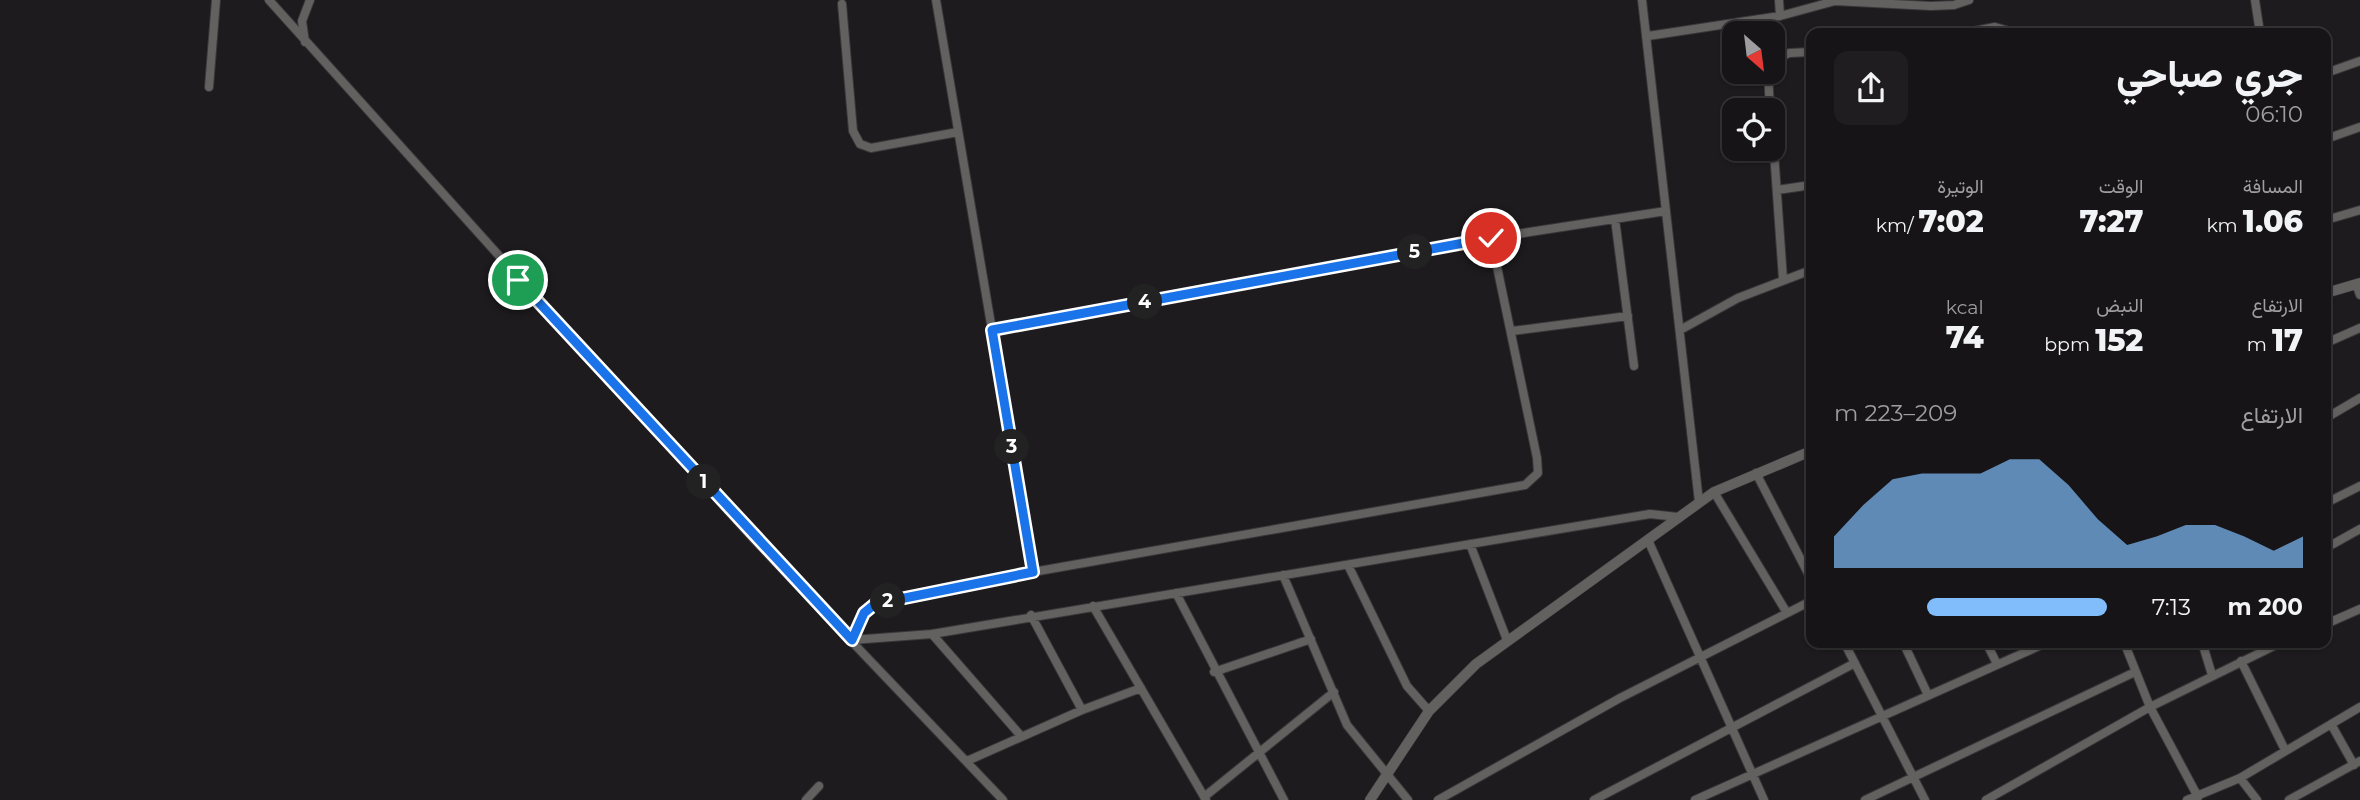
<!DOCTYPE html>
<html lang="ar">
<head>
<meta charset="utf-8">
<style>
  body { margin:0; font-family:Montserrat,Vazirmatn,sans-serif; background:#1f1d1f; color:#f1f3f6; direction:rtl; height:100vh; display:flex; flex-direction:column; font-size:26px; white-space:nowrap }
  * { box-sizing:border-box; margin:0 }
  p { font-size:23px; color:#9e9ea1 }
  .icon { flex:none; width:38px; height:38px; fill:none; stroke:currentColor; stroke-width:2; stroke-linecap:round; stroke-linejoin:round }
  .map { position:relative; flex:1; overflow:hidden; direction:ltr }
  .details { position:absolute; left:1806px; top:28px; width:525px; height:620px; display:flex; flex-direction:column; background:#161416; border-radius:14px; box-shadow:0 2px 5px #0004,0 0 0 2px #353335; direction:rtl }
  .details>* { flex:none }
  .needle { width:46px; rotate:152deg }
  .fabs { position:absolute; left:1722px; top:21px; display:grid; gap:14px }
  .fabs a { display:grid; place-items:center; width:63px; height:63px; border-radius:14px; background:#161416; box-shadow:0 2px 5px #0004,0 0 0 2px #353335; font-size:35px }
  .pin { position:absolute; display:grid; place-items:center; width:60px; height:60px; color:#fff; margin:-30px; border:4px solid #fff; border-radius:50%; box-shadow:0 2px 7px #0007 }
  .km { position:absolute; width:35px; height:35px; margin:-18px; border-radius:50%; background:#222; color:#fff; font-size:19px; line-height:35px; text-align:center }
  .round { display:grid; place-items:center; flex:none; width:74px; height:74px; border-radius:14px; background:#1f1d1f }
  .summary { display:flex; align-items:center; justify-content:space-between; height:119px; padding:0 28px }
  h1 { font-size:38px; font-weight:800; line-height:52px }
  .metrics { display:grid; grid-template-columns:repeat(3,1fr); gap:10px; height:119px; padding:7px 28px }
  .metrics div { display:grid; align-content:center }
  .metrics b { font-size:30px; font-weight:800 }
  .metrics small { font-size:19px; font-weight:400 }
  .metrics p { font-size:19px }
  .chart { height:196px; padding:14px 28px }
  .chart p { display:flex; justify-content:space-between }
  .chart svg { width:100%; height:126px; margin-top:7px; fill:#80bdfa; opacity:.7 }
  ul { padding:0 28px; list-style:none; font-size:23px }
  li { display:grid; grid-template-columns:112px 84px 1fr; align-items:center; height:52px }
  li i { height:18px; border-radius:9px; background:#80bdfa }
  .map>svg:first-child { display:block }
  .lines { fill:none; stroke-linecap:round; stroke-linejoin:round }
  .minor-casing { stroke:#393739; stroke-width:10 }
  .tertiary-casing { stroke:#393739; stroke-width:11 }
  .minor { stroke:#626160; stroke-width:8 }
  .tertiary { stroke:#626160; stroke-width:10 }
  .route-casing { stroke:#fff; stroke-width:14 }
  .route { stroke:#1a73e8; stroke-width:9 }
</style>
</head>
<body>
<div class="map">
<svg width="2360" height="800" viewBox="0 0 2360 800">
  <rect width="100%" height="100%" fill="#1d1b1d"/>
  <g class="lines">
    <defs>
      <path id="minor" d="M269,0L752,537L1003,800
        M936,0L1033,572
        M1642,0L1699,502
        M1779,0L1780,16
        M2255,0L2260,33
        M842,4L853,131L860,144L871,148L958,132
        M1964,33L1995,27L2016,33
        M1648,36L1780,16L1835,1L1931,6L1954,5L1969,0
        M305,42L302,21L310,0
        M1773,61L1789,53L1811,52
        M1768,72L1770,110
        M2326,73L2360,61
        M209,87L216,0
        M1773,138L1783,279
        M2326,139L2360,127
        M1777,190L1811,185
        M1615,219L1634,366
        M2326,220L2360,210
        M1491,238L1537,458L1538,473L1525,485L1033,572L875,604L864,613L852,640L932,634L1650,514L1678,517
        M2356,284L2360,295
        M992,330L1491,238L1666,211
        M1680,330L1738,298L1811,270
        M1512,331L1628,316
        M2326,343L2360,328
        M2326,418L2360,398
        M1756,473L1811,579
        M1714,492L1787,613
        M2326,503L2360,486
        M1648,540L1764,800
        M1470,544L1507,640
        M2326,548L2360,529
        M1348,565L1407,686L1429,711
        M1283,575L1347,725L1408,800
        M1176,593L1284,800
        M1093,606L1206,800
        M1031,615L1082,710
        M2326,624L2360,609
        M932,634L1021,736
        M1844,642L1925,800
        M1903,642L1928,695
        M1986,642L1997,664
        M2124,642L2150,707L2198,797
        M2202,642L2212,675
        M2241,661L2285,750
        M1214,672L1311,639
        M2331,724L2354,765
        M967,761L1082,710L1141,688
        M2240,778L2257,800
        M1204,797L1334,692
        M806,800L819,786
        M1438,800L1620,698L1811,601
        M1594,800L1855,663
        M1695,800L2048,642
        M1865,800L2135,672
        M1986,800L2150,707L2282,642
        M2187,800L2240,778L2360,707
        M2289,800L2360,761"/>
      <path id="tertiary" d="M2326,293L2360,283
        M1370,800L1429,711L1476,664L1714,492L1811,451"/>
    </defs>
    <use href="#minor" class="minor-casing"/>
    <use href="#tertiary" class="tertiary-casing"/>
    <use href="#minor" class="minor"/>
    <use href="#tertiary" class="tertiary"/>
  </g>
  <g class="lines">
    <defs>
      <path id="route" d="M518,280L852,640L864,613L875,604L1033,572L992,330L1491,238"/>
    </defs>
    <use href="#route" class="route-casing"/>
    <use href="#route" class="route"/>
  </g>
</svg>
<div class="fabs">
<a><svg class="needle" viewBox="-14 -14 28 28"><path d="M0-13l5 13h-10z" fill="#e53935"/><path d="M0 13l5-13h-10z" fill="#9e9ea1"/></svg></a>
<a><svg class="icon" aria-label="locate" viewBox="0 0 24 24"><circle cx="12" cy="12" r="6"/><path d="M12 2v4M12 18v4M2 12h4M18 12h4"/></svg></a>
</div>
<div class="pin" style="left:518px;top:280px;background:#1e9e55"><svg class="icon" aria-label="arrive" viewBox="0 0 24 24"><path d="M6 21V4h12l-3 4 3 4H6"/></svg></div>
<div class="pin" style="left:1491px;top:238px;background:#d93025"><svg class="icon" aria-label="check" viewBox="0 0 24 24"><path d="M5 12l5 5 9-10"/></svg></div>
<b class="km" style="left:704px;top:482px">1</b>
<b class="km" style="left:888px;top:601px">2</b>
<b class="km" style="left:1012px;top:447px">3</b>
<b class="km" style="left:1145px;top:302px">4</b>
<b class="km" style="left:1415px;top:252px">5</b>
<section class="details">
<div class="summary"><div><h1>جري صباحي</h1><p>06:10</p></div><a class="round"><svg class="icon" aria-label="share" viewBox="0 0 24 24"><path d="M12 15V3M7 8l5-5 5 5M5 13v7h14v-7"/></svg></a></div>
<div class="metrics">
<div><p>المسافة</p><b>1.06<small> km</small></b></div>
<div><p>الوقت</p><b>7:27</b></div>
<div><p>الوتيرة</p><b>7:02<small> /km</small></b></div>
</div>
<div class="metrics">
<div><p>الارتفاع</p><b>17<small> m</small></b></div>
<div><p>النبض</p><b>152<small> bpm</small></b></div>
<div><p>kcal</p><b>74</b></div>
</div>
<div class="chart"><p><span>الارتفاع</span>209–223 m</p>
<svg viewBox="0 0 160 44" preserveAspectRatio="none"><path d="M0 44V33L10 22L20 13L30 11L40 11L50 11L60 6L70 6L80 15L90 27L100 36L110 33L120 29L130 29L140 33L150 38L160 33V44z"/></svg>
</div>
<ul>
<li><b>200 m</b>7:13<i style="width:66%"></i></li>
</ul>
</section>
</div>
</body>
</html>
